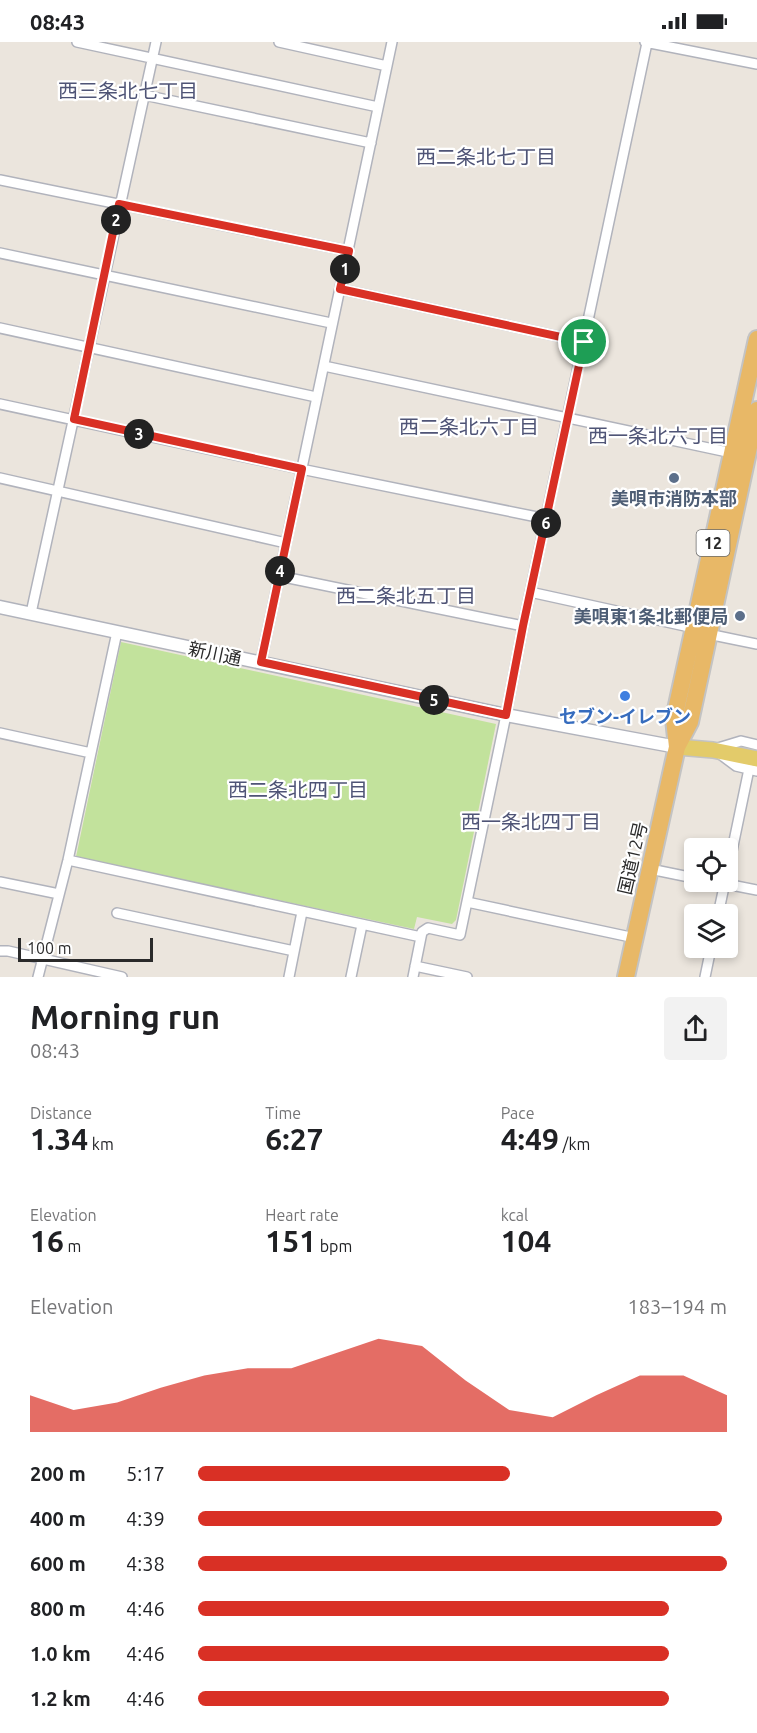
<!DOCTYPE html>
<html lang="en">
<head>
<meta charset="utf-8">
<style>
  body { margin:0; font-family:Ubuntu,"Noto Sans JP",sans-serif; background:#f2f2f2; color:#202124; height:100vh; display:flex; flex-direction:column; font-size:22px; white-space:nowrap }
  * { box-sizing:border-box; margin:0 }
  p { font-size:20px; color:#757577 }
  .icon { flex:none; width:33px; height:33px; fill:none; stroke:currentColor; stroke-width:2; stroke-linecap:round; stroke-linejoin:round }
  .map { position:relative; height:935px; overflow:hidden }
  .details { display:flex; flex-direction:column; background:#fff; flex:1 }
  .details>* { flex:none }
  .controls { position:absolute; left:684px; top:796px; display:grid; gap:12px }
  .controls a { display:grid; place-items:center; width:54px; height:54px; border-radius:6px; background:#fff; box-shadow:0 3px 9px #0003; font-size:30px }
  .scale { position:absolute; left:18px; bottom:15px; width:135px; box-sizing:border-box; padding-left:6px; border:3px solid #2a2a2a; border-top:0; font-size:16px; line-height:21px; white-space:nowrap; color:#2a2a2a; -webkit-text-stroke:4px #fff; paint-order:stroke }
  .pin { position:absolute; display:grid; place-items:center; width:51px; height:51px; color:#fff; margin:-26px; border:3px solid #fff; border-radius:50%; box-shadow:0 2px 6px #0007 }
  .km { position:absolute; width:30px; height:30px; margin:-15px; border-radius:50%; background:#222; color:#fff; font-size:16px; line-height:30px; text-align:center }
  .round { display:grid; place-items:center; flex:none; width:63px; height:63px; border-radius:6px; background:#f2f2f2 }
  .head { display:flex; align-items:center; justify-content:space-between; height:102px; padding:0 30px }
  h1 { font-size:33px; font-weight:700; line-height:45px }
  .stats { display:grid; grid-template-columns:repeat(3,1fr); gap:9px; height:102px; padding:6px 30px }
  .stats div { display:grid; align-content:center }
  .stats b { font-size:30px; font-weight:700 }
  .stats small { font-size:16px; font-weight:400 }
  .stats p { font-size:16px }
  .chart { height:168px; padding:12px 30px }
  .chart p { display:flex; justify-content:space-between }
  .chart svg { width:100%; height:108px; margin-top:6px; fill:#d93025; opacity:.7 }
  ul { padding:0 30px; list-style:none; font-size:20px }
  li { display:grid; grid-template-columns:96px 72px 1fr; align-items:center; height:45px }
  li i { height:15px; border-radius:8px; background:#d93025 }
  .status { display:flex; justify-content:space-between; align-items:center; height:42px; padding:0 30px; background:#fff; direction:ltr }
  .status svg { height:16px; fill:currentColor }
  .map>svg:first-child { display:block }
  .pitch { fill:#c2e29c }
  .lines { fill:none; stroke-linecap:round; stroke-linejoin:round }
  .minor-casing { stroke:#b1b3bc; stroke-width:12 }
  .tertiary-casing { stroke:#b1b3bc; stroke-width:15 }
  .primary-casing { stroke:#c3c3c3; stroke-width:18 }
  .trunk-casing { stroke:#c3c3c3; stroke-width:20 }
  .minor { stroke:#fff; stroke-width:9 }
  .tertiary { stroke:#fff; stroke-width:12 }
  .primary { stroke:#e3cb6a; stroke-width:15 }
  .trunk { stroke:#e8b867; stroke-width:16 }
  .route-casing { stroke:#fff; stroke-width:12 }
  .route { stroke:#d93025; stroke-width:8 }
  .service-dot { fill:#5c6f8a; stroke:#fff; stroke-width:2 }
  .shop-dot { fill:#3f7fe0; stroke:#fff; stroke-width:2 }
  .labels { text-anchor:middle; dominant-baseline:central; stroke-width:4.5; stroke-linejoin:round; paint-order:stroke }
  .shield { fill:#fff; stroke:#6a6a6a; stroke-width:1.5 }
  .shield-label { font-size:16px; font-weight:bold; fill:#2a2a2a }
  .service-label { font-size:18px; font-weight:bold; fill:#4e5e75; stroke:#fff }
  .street-label { font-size:18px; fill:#2a2a2a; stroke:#fff }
  .shop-label { font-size:18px; font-weight:bold; fill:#366cbe; stroke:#fff }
  .neighbourhood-label { font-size:20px; fill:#4f5476; stroke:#fff }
</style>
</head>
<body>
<div class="status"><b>08:43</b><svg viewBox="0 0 49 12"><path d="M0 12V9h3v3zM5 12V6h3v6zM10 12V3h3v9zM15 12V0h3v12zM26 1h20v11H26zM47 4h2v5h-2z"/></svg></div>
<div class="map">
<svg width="757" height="935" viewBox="0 0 757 935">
  <rect width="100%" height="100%" fill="#ebe5dd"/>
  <path class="pitch" d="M121,600L496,682L456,878L452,882L417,875L414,887L76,815Z"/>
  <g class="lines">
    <defs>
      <path id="minor" d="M77,0L378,65
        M279,0L387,24
        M645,0L757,22
        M144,53L371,101
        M0,138L349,209
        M0,211L331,281
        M340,247L584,300
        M0,286L316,355
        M324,324L732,411
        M0,362L301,427L547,477
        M0,436L286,501
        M279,534L523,584
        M530,550L694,586
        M31,571L156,0
        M708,592L757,602
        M261,620L392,0
        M0,691L91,711
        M718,706L741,699L757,703
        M720,712L736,724L757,729
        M68,818L421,895
        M650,827L694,836
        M728,828L749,727
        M0,840L59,852
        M716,840L757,848
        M467,860L635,896
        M117,871L294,909
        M718,873L725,840
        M0,909H8L122,935
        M415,924L467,935
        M38,935L68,818L117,590
        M289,935L302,870
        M351,935L362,883
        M413,935L422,890L428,886L460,893L506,673L523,584L647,1
        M705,935L711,906"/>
      <path id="tertiary" d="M0,565L506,673L677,705"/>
      <path id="primary" d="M677,705L713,708L757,717"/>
      <path id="trunk" d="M677,705L674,677L757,297
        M626,935L677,705L690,680L757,368"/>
    </defs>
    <use href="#minor" class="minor-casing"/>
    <use href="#tertiary" class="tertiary-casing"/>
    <use href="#primary" class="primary-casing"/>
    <use href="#trunk" class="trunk-casing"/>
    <use href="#minor" class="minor"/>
    <use href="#tertiary" class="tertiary"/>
    <use href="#primary" class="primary"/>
    <use href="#trunk" class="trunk"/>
  </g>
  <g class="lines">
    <defs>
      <path id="route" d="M119,162L349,209L340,247L584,300L523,584L506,673L261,620L302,427L74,377Z"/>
    </defs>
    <use href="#route" class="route-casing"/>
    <use href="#route" class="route"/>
  </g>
  <g class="service-dot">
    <circle cx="674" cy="436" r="6"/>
    <circle cx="740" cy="574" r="6"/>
  </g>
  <circle class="shop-dot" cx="625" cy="654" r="6"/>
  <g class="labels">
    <rect class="shield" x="696.5" y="488" width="33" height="26" rx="4.5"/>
    <g class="shield-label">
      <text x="713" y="501">12</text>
    </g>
    <g class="service-label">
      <text x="674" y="456">美唄市消防本部</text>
      <text x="728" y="574" text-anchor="end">美唄東1条北郵便局</text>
    </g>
    <g class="street-label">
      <text transform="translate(215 611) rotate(12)">新川通</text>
      <text transform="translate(632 816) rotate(-77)">国道12号</text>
    </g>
    <g class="shop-label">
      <text x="625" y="674">セブン-イレブン</text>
    </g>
    <g class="neighbourhood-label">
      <text x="128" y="48">西三条北七丁目</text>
      <text x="486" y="114">西二条北七丁目</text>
      <text x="469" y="384">西二条北六丁目</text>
      <text x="658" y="393">西一条北六丁目</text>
      <text x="406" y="553">西二条北五丁目</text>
      <text x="298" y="747">西二条北四丁目</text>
      <text x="531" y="779">西一条北四丁目</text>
    </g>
  </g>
</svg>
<div class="controls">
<a><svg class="icon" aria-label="locate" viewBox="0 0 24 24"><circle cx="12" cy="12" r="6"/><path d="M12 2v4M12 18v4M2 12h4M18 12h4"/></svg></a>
<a><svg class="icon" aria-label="layers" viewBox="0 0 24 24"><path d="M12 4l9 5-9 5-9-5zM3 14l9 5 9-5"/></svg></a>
</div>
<div class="scale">100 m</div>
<div class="pin" style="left:584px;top:300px;background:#1e9e55"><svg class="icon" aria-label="arrive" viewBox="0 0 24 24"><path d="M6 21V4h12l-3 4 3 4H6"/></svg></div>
<b class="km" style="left:345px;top:227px">1</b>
<b class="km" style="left:116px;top:178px">2</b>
<b class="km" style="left:139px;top:392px">3</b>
<b class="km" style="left:280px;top:529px">4</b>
<b class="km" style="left:434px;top:658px">5</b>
<b class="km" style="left:546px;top:481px">6</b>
</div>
<section class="details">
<div class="head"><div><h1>Morning run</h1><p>08:43</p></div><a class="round"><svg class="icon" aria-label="share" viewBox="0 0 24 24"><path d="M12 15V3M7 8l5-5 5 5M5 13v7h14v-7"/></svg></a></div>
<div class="stats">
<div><p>Distance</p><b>1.34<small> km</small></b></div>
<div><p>Time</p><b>6:27</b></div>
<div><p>Pace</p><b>4:49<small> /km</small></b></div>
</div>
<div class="stats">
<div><p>Elevation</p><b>16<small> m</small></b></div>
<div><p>Heart rate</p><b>151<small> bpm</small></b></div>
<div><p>kcal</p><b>104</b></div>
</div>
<div class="chart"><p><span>Elevation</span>183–194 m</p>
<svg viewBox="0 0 160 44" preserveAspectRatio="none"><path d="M0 44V29L10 35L20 32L30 26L40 21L50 18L60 18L70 12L80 6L90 9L100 23L110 35L120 38L130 29L140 21L150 21L160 29V44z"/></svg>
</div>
<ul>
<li><b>200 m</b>5:17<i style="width:59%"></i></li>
<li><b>400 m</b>4:39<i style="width:99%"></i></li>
<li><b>600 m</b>4:38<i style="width:100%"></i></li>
<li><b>800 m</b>4:46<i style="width:89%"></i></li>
<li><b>1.0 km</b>4:46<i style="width:89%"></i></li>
<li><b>1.2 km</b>4:46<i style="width:89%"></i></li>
</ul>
</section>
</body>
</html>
